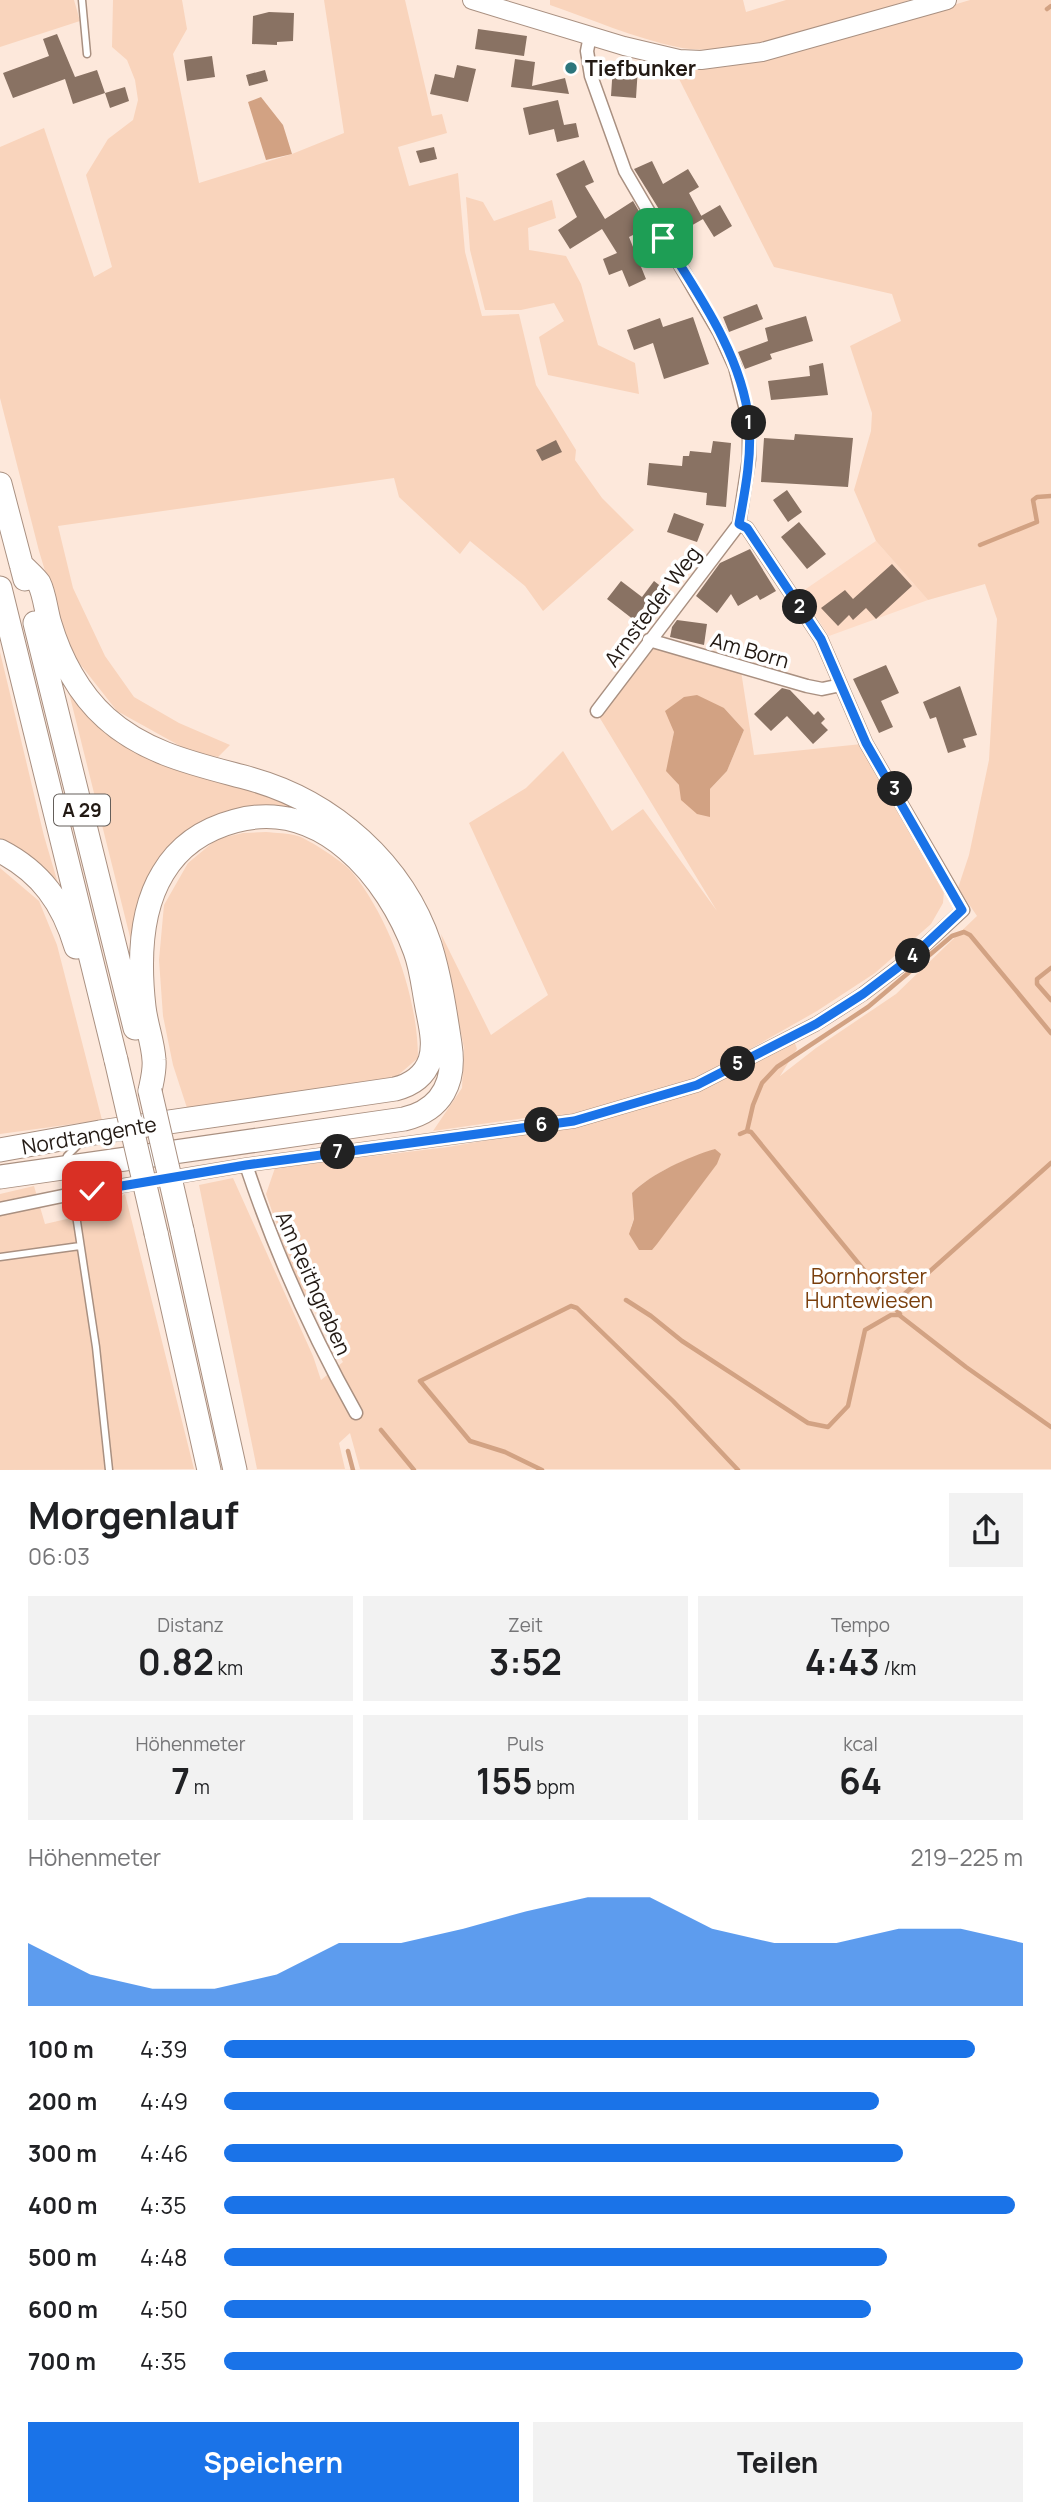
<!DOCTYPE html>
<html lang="de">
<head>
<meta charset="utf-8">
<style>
  body { margin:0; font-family:Manrope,sans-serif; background:#f2f2f2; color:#202124; height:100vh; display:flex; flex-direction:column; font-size:26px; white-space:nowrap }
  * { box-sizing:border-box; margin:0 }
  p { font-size:23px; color:#757577 }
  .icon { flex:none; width:38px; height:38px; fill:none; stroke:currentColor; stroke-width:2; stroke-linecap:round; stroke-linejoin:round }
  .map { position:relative; height:1470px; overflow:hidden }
  .details { display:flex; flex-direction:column; background:#fff; flex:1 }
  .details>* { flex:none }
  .pin { position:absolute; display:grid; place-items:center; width:60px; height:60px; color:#fff; margin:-30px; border-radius:14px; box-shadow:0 4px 10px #0006 }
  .km { position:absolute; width:35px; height:35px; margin:-18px; border-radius:50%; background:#222; color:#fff; font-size:19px; line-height:35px; text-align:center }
  .round { display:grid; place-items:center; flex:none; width:74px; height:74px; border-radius:0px; background:#f2f2f2 }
  .headline { display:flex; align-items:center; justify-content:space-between; height:119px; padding:0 28px }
  h1 { font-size:38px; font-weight:700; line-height:52px }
  .figures { display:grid; grid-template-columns:repeat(3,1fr); gap:10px; height:119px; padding:7px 28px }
  .figures div { display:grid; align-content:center; border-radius:0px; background:#f2f2f2; text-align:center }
  .figures b { font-size:35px; font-weight:700 }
  .figures small { font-size:19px; font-weight:400 }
  .figures p { font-size:19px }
  .chart { height:196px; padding:14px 28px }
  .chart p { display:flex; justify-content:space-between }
  .chart svg { width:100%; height:126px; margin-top:7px; fill:#1a73e8; opacity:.7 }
  .primary-button { display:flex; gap:14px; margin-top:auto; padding:14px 28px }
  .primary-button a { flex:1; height:80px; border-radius:0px; background:#1a73e8; color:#fff; font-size:28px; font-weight:700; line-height:80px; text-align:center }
  .primary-button a+a { background:#f2f2f2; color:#202124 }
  ul { padding:0 28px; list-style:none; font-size:23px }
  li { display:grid; grid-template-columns:112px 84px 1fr; align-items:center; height:52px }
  li i { height:18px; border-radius:9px; background:#1a73e8 }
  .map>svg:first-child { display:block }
  .built { fill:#fedcc7 }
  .green { fill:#f9d4bc; fill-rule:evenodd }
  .water { fill:#d2a283 }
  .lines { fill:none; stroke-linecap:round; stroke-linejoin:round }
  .stream { stroke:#d2a283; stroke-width:4.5 }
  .building { fill:#897263 }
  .lane-casing { stroke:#a99081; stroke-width:9 }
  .street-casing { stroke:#a99081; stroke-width:15 }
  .secondary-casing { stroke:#a99081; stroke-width:20 }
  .highway-casing { stroke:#a99081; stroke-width:25 }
  .lane { stroke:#fff; stroke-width:6 }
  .street { stroke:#fff; stroke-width:12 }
  .secondary { stroke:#fff; stroke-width:18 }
  .highway { stroke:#fff; stroke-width:23 }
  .highway-bridge-casing { stroke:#a99081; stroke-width:25; stroke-linecap:butt }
  .highway-bridge { stroke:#fff; stroke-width:23 }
  .route-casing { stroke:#fff; stroke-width:14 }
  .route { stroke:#1a73e8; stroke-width:9 }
  .poi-dot { fill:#2c757c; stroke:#fff; stroke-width:2.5 }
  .labels { text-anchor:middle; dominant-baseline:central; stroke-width:7; stroke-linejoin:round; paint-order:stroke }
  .shield { fill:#fff; stroke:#645e5a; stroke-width:2 }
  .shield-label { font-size:19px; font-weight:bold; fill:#221913 }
  .poi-label { font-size:21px; font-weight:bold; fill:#221913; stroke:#fff; text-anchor:start }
  .street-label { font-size:21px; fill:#221913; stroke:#fff }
  .park-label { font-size:21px; fill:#7a3f0d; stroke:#fff }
</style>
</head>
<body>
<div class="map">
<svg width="1051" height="1470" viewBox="0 0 1051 1470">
  <rect width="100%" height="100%" fill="#fde8db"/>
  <path class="built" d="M876,541L928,600L829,636L800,593Z"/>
  <path class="green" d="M0,0H74L80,21L0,47Z
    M113,0H182L187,29L173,54L199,183L292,154L344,133L324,0H405L432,116L442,114L447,133L398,147L409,186L458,173L465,252L482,316L519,314L536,385L576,450L575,460L602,498L634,530L543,611L525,586L470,541L460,554L399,497L394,478L58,526L73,588L105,656L134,697L179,723L230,745L218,757L191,752L117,711L69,650L39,551L0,398V147L44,128L94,277L112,267L86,175L108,139L133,120L138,100L135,80L127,60L112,47Z
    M550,0H743L746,12L786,0H910C848,18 740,61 677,47C634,38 591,19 550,5Z
    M970,0H1051V1469H360L350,1433L339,1443L345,1469H257L199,1185L233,1178L313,1356L321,1380L343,1362L295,1277L266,1194L275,1168L448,1147L588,1123L698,1091L795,1043L797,1049L780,1076L816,1048L896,994L977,916L958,888L969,855L989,760L997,619L985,584L928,600L876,541L854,490L871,431L872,413L850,346L901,321L892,294L774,267L674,69L724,67L782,56ZM715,1149L631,1227L634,1219L632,1193C653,1172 687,1159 715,1149Z
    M466,197L483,202L494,221L552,200L556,218L528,228L529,250L566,256L581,284L598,345L635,363L639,394L548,375L539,337L564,321L554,303L521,310H485L470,250Z
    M651,646L741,671L754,755L862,744L944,891L943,903L931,924L875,973L817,1011L696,1080L577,1116L547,1120L539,1116L433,1131L462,1088L464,1048L441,934L491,1035L548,995L469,823L526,788L563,751L612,831L643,809L717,911L598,715ZM724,708L744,730L727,771L710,789L679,785L667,771L674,732Z
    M0,652L44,836L62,897L0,843Z
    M64,673L81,699L324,819L264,806L175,845L139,973Z
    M266,832C276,833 288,833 298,836C308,839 345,863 352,872C390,919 418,997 418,1058L396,1077L187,1108L173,1065L163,1016L159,960L164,905L188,863L217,839L243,833Z
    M0,868L39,901L57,945L102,1120L0,1134Z
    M34,1186L45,1224L97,1212L125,1194L194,1469L0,1470V1194Z"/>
  <path class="water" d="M261,97L283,125L292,154L266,160L248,102Z
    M697,695L724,708L744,730L727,771L710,789V817L697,814L681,800L679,785L666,771L674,732L665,711L684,697Z
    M715,1149L721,1154L717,1164L657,1244L652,1250H639L629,1234L634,1219L632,1193C652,1173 688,1157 715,1149Z"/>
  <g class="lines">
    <path class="stream" d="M1047,9L1051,6
      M980,545L1037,522L1033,500L1037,497L1051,496
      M1051,968L1037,979V984L1051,1000
      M747,1131L751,1132L900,1314
      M740,1134L747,1131L753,1105L762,1083L777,1067L868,1007L952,936L964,932L970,935L1051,1033
      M626,1300L651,1316L682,1341L808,1423L828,1427L848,1406L865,1330L891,1315H899L966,1367L1051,1427
      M892,1305L1051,1163
      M381,1430L414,1470
      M348,1451L353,1470
      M542,1470L505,1452L470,1441L420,1381L571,1306L577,1308L673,1401L738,1470"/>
  </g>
  <path class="building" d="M269,12L294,13L293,41L277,42V45L252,44L253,16Z
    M478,29L527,36L524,56L475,49Z
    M57,34L75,77L97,70L105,93L73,104L65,79L13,98L3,73L49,56L43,39Z
    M212,56L215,77L187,81L184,60Z
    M515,59L535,62L532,86L565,78L569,94L511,87Z
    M457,65L476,69L468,102L430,94L435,74L454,78Z
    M613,65L638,67L636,98L611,96Z
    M265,70L268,81L249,86L246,75Z
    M125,87L129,101L110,108L105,93Z
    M558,100L564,125L576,123L579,137L557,142L554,129L529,135L523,108Z
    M434,147L437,159L420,163L416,151Z
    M584,160L594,182L585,186L605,219L633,201L644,220L633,227L637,233L629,237L646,279L629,287L622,270L609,275L603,259L617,253L602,229L570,249L558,230L577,217L556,174Z
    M652,161L663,184L688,169L699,187L689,193L703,219L675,235L634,169Z
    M720,205L732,226L714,237L701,216Z
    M757,304L763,319L729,332L723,317Z
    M806,316L813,341L770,354L772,359L745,369L738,352L768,341L765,328Z
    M693,317L709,364L664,379L653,343L634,350L627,330L660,318L663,327Z
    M823,363L828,395L771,400L768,381L810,376L809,366Z
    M795,434L853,438L848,487L761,482L764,438L794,440Z
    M556,440L562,452L542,461L536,450Z
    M713,441L731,443L726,507L706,505L707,493L647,485L649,463L682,466L683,456H689L690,451L711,453Z
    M787,490L802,512L788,522L773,500Z
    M674,513L704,524L697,542L667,532Z
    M799,522L826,554L807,569L781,537Z
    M750,549L776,591L760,600L757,595L738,606L731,594L717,613L696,596L720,563Z
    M892,564L912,586L876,619L866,608L853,620L849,615L838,626L821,608L845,590L853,599Z
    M621,581L642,597L654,581L672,595L658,612L647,603L634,620L607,599Z
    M677,620L707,624L704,645L670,637L672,627Z
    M886,665L899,693L881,701L893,727L879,733L853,679Z
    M960,686L977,735L963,739L966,747L948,753L936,717L930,719L923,702Z
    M782,688L790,690L814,715L818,711L825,719L821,723L828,730L813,744L787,716L771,731L754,714Z"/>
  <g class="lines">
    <defs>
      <path id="lane" d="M82,0L87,54
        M78,1145L67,1156L63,1165L76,1215L96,1347L109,1470
        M0,1257L80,1246"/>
      <path id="street" d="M590,36L587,51L591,76L625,171L719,332L735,367L747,414L749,437V459L739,524L597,711
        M649,640L807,686L822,689L841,685
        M246,1165C275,1252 311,1333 356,1413
        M0,1209L72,1194L246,1165L574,1121L697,1085L816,1024L863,994L913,956L963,910L866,743L821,639L747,528L739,524"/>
      <path id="secondary" d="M472,0L624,46L679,59L701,60L762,52L947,0"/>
      <path id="highway" d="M0,484L25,579
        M0,588L116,1060
        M35,623L135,1028
        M0,851C41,872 63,903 76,947
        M0,1150L100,1132L395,1089C411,1085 424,1077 430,1060C436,1042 429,1021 426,1002C423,985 421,967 415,951C388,877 321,797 235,821C205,829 179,846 163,873C139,912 139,963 144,1007C146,1025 153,1042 154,1060C155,1070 152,1081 150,1091
        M0,1177L404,1119C442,1110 456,1082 450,1044C445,1011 440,977 430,945C403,864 333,802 251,779C200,765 147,755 106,718C79,694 60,658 50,624C46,612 45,595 39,583C34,576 26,570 21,564
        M182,1230L235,1470
        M156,1233L209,1470"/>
    </defs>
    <use href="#lane" class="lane-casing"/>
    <use href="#street" class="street-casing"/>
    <use href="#secondary" class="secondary-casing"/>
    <use href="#highway" class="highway-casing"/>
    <use href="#lane" class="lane"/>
    <use href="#street" class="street"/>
    <use href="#secondary" class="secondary"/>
    <use href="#highway" class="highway"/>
    <defs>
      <path id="highway-bridge" d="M116,1060L156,1233
        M150,1091L182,1230"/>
    </defs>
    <use href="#highway-bridge" class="highway-bridge-casing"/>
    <use href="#highway-bridge" class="highway-bridge"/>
  </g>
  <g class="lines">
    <defs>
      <path id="route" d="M92,1191L246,1165L574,1121L697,1085L816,1024L863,994L913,956L962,910L866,743L821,639L747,528L739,524C745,491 752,456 749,422C742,355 698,294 663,238"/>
    </defs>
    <use href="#route" class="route-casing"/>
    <use href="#route" class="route"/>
  </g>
  <circle class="poi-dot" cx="571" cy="68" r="7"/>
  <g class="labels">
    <rect class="shield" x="54" y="794.5" width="56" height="31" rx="5"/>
    <g class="shield-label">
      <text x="82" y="810">A 29</text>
    </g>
    <g class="poi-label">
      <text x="585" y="68">Tiefbunker</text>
    </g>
    <g class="street-label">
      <text transform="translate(652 606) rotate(-53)">Arnsteder Weg</text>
      <text transform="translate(750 650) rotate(16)">Am Born</text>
      <text transform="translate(89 1135) rotate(-10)">Nordtangente</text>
      <text transform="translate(314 1283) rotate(66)">Am Reithgraben</text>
    </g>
    <g class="park-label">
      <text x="869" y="1276">Bornhorster<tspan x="869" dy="24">Huntewiesen</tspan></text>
    </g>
  </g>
</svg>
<div class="pin" style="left:663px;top:238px;background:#1e9e55"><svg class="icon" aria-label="arrive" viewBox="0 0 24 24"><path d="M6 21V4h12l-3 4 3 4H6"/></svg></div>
<div class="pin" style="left:92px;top:1191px;background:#d93025"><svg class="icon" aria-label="check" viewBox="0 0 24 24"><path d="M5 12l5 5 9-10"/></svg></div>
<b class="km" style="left:749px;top:423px">1</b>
<b class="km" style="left:800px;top:607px">2</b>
<b class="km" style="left:895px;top:789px">3</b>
<b class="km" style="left:913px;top:956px">4</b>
<b class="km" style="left:738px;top:1064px">5</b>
<b class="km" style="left:542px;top:1125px">6</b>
<b class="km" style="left:338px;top:1152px">7</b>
</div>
<section class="details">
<div class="headline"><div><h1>Morgenlauf</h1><p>06:03</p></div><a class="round"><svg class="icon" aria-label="share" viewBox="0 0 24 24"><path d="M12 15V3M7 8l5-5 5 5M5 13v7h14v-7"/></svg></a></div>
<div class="figures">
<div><p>Distanz</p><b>0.82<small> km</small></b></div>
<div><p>Zeit</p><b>3:52</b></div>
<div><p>Tempo</p><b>4:43<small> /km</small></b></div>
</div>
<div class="figures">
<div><p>Höhenmeter</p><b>7<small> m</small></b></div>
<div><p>Puls</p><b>155<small> bpm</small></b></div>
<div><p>kcal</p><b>64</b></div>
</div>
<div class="chart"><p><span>Höhenmeter</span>219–225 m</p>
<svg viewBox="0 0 160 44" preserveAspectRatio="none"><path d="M0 44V22L10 33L20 38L30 38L40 33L50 22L60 22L70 17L80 11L90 6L100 6L110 17L120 22L130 22L140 17L150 17L160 22V44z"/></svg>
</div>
<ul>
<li><b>100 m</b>4:39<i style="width:94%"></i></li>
<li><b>200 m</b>4:49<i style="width:82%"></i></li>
<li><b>300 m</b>4:46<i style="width:85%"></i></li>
<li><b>400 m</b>4:35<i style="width:99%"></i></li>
<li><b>500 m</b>4:48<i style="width:83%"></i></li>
<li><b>600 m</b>4:50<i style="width:81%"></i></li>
<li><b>700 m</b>4:35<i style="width:100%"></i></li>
</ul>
<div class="primary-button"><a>Speichern</a><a>Teilen</a></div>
</section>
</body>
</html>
